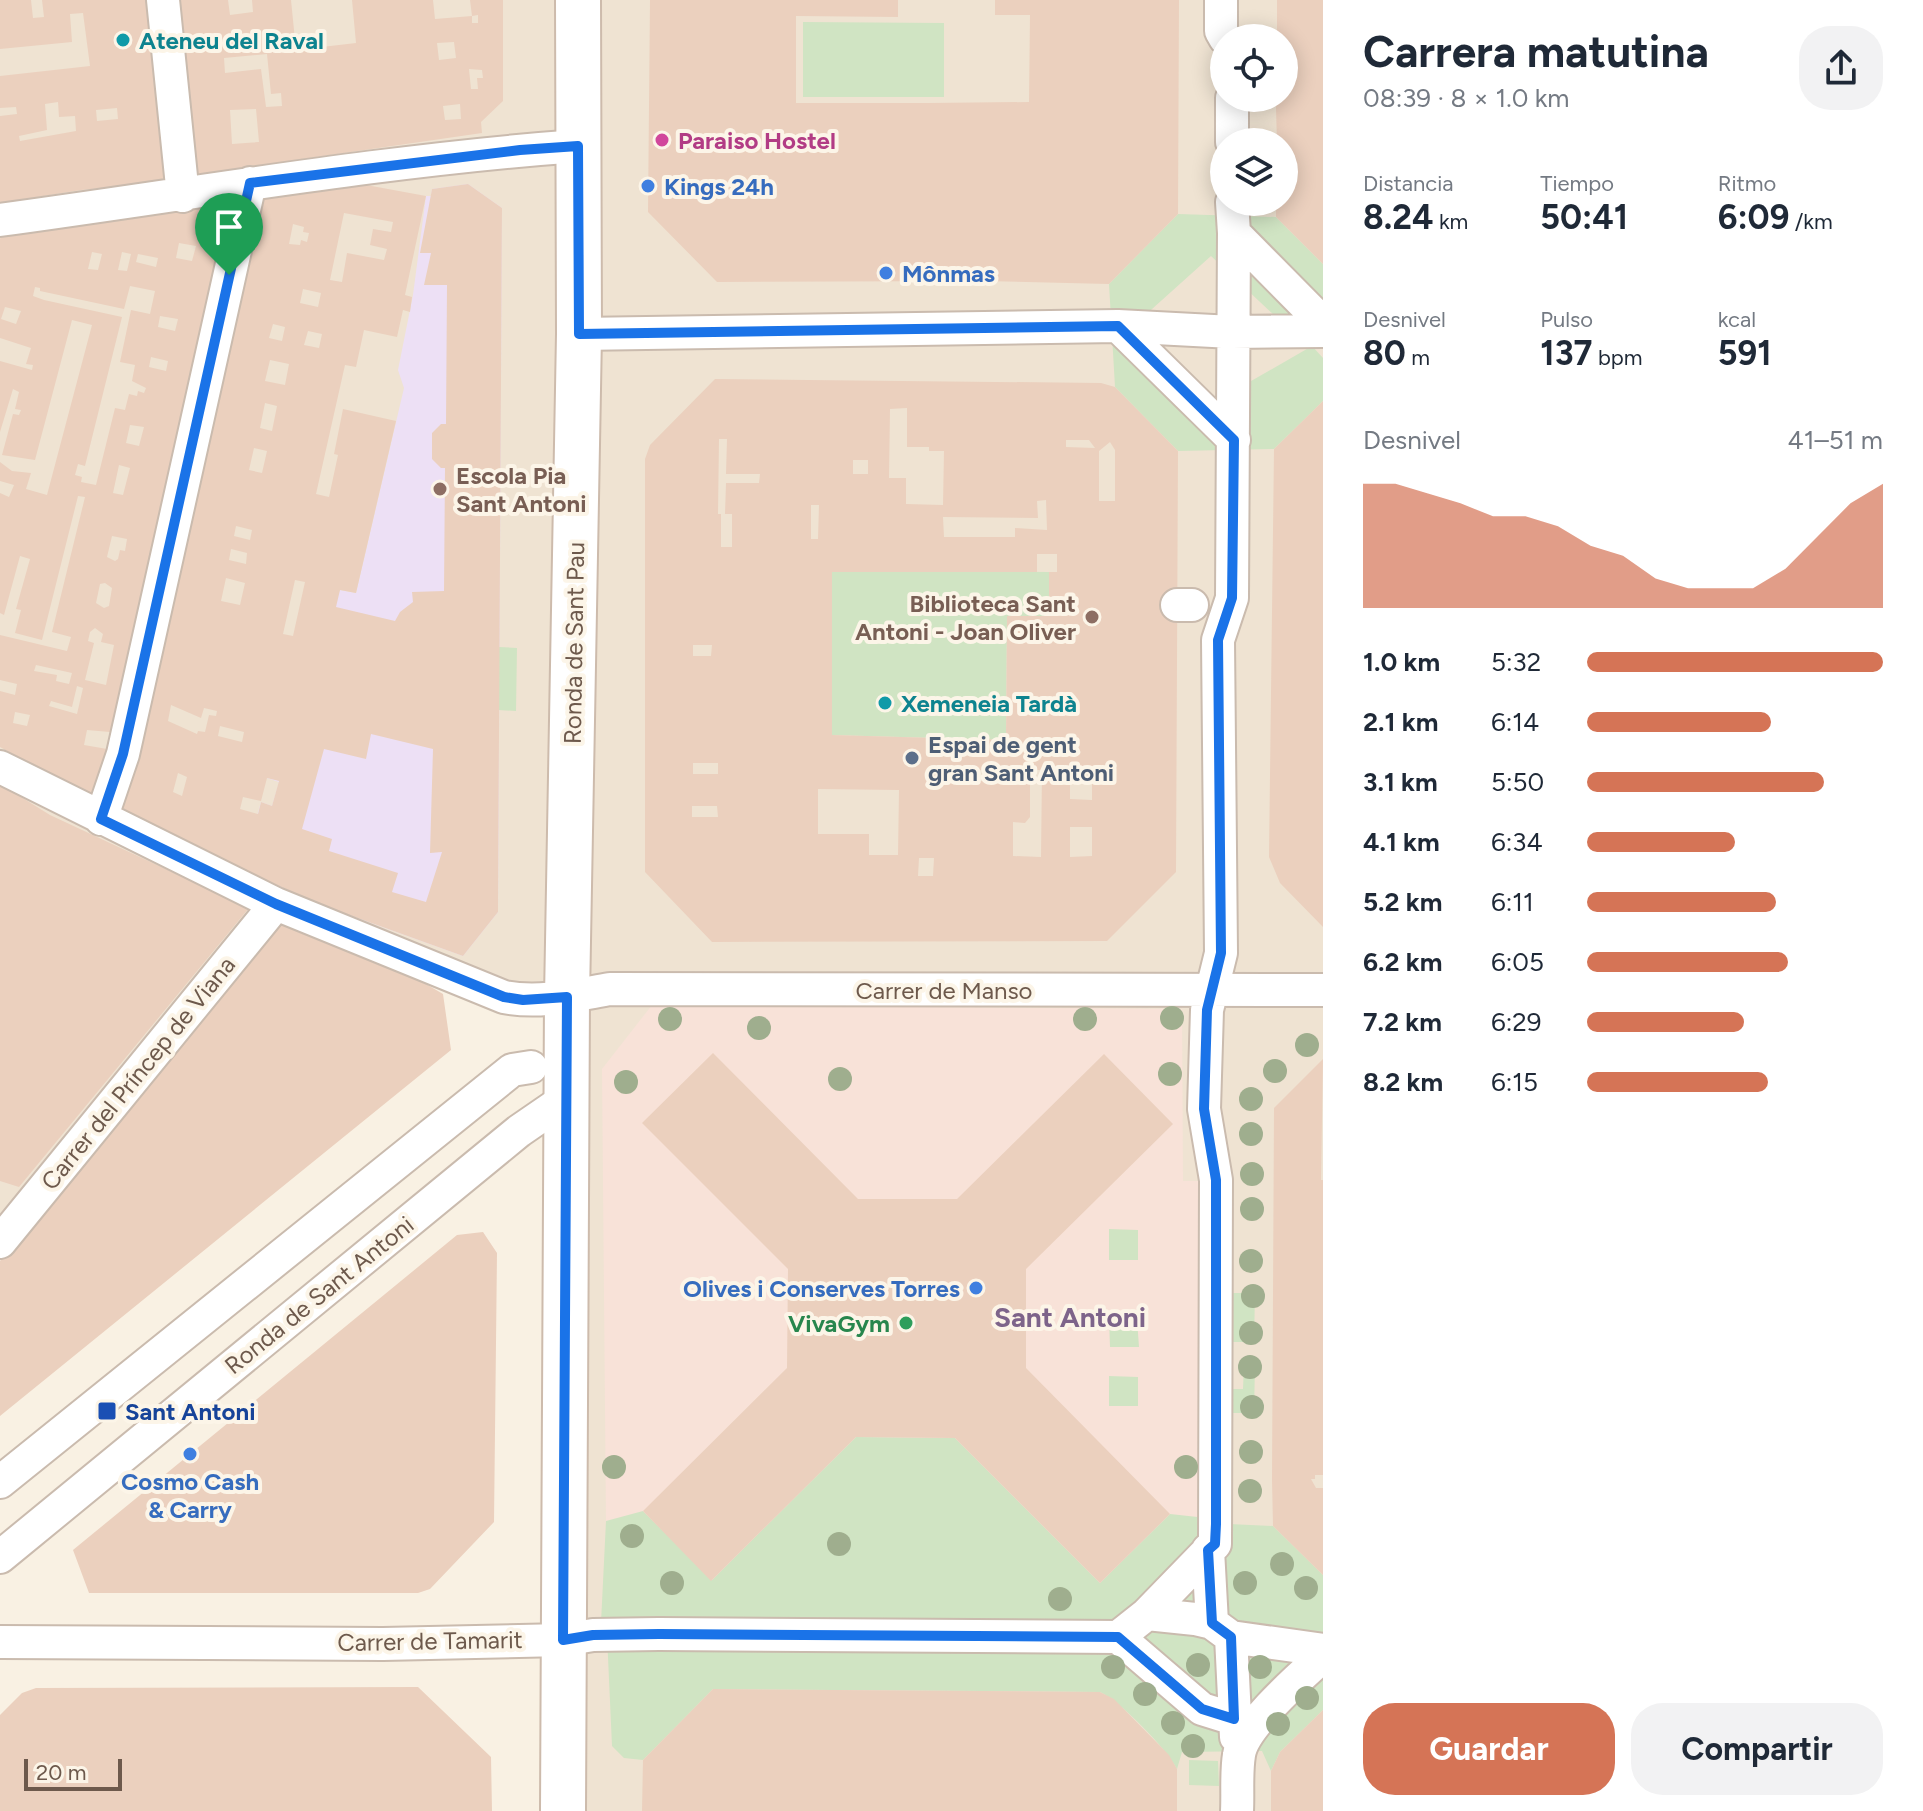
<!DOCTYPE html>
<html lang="es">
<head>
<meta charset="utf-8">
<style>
  body { margin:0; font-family:Figtree,sans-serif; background:#f2f2f3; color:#1f2937; height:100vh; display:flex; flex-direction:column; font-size:30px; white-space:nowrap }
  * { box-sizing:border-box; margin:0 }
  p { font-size:26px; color:#747a83 }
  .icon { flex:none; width:44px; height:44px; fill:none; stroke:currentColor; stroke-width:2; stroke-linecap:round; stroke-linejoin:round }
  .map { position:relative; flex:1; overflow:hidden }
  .side { display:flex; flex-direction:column; background:#fff; width:600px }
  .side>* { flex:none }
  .controls { position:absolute; left:1210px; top:24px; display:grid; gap:16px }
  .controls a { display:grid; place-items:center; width:88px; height:88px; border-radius:50%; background:#fff; box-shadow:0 4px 20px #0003; font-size:40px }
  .scale { position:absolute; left:24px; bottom:20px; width:98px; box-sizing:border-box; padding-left:8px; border:4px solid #6d594c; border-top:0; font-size:22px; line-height:28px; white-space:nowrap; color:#6d594c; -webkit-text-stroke:6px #fcf5e8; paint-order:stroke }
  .pin { position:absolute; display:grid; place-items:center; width:68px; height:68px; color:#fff; margin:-82px -34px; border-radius:50% 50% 50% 0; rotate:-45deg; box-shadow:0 0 8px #0007 }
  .pin .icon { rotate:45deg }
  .round { display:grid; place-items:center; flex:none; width:84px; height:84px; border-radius:32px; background:#f2f2f3 }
  .summary { display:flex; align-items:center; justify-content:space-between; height:136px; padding:0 40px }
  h1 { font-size:44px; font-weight:700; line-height:60px }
  .figures { display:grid; grid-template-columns:repeat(3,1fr); gap:12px; height:136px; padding:8px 40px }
  .figures div { display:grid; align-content:center }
  .figures b { font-size:34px; font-weight:700 }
  .figures small { font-size:22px; font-weight:400 }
  .figures p { font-size:22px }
  .chart { height:224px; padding:16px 40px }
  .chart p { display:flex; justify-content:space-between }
  .chart svg { width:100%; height:144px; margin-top:8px; fill:#d57456; opacity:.7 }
  .action { display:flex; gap:16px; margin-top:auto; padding:16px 40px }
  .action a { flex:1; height:92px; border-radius:32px; background:#d57456; color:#fff; font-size:32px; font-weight:700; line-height:92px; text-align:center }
  .action a+a { background:#f2f2f3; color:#1f2937 }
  ul { padding:0 40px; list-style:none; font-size:26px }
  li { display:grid; grid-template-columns:128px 96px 1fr; align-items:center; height:60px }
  li i { height:20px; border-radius:10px; background:#d57456 }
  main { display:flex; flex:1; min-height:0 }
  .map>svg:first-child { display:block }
  .residential { fill:#efe3d2; fill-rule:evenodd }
  .commercial { fill:#f8e2d8 }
  .education { fill:#ede0f5 }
  .green { fill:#d0e4c3 }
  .building { fill:#ebd0be; fill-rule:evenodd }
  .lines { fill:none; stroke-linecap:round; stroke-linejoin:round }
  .street-casing { stroke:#cabbae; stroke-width:36 }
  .secondary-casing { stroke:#cdbbac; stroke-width:48 }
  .street { stroke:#fff; stroke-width:32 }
  .secondary { stroke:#fff; stroke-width:44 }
  .tree { fill:#9fae8e }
  .route-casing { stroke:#fff; stroke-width:16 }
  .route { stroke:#1a73e8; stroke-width:10 }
  .culture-dot { fill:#0f9aa8; stroke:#fcf5e8; stroke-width:3 }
  .hotel-dot { fill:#d1479c; stroke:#fcf5e8; stroke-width:3 }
  .shop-dot { fill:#3f7fe0; stroke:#fcf5e8; stroke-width:3 }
  .education-dot { fill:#8d6e63; stroke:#fcf5e8; stroke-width:3 }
  .service-dot { fill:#5c6f8a; stroke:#fcf5e8; stroke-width:3 }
  .leisure-dot { fill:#2e9e5b; stroke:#fcf5e8; stroke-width:3 }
  .transit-dot { fill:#1a4fb4; stroke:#fcf5e8; stroke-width:3 }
  .labels { text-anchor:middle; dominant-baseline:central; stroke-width:8; stroke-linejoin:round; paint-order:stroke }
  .culture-label { font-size:24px; font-weight:bold; fill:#0d838f; stroke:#fcf5e8; text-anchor:start }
  .hotel-label { font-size:24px; font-weight:bold; fill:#b23c85; stroke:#fcf5e8; text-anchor:start }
  .shop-label { font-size:24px; font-weight:bold; fill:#366cbe; stroke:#fcf5e8; text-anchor:start }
  .education-label { font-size:24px; font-weight:bold; fill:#785e54; stroke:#fcf5e8; text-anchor:start }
  .street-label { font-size:24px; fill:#6d594c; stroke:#fcf5e8 }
  .service-label { font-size:24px; font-weight:bold; fill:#4e5e75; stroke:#fcf5e8; text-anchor:start }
  .leisure-label { font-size:24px; font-weight:bold; fill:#27864d; stroke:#fcf5e8; text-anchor:end }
  .transit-label { font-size:24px; font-weight:bold; fill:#164399; stroke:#fcf5e8; text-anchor:start }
  .quarter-label { font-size:28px; font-weight:bold; fill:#7d648a; stroke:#fcf5e8 }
</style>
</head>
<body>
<main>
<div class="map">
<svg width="1323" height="1811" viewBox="0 0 1323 1811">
  <rect width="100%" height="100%" fill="#f9f1e3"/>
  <path class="residential" d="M0,0H1323V1811H563L566,997L523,1000L276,904L0,1242ZM1224,38H1284V98H1224ZM1224,142H1284V202H1224Z"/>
  <path class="commercial" d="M652,1005L1182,1009L1183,1181H1206L1207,1518L1118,1622L689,1625L606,1521L602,1069Z"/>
  <path class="education" d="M468,184L502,208L498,912L463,956L316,903L242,870L261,802L272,806L279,782L267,778L291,697L340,590L356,593L404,388L398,370L413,295L426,196H431L432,189Z"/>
  <path class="green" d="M803,22L944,23V97H803Z
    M1178,214L1276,217L1323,264V304L1291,331L1211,256L1132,327L1218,400L1312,346L1323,358V401L1274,449L1178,451L1115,387L1109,284Z
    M832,571L1049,572V616H1007L1006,740L832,735Z
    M499,647L517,648L516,711L498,710Z
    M1109,1229L1138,1230V1260H1109Z
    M1231,1293H1255L1254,1342H1231Z
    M1109,1318L1137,1319L1139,1347H1110Z
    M1244,1364H1255L1254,1413H1231V1389H1243Z
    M1109,1376L1138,1377V1406H1109Z
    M856,1437L955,1438L1100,1583L1170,1514L1216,1519L1229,1524L1273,1526L1323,1575V1710L1280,1752L1271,1771L1262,1751L1182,1752L1177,1769C1166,1748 1121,1702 1100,1692L713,1689L643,1760L624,1758L612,1746L607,1635L601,1623L606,1521L643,1511L712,1580Z
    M1189,1760L1218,1761L1219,1786L1189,1785Z"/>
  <path class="building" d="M0,0H31L33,18L44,17L42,0H155L174,181L81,190L0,203V116L17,114L16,107L0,108V76L90,66L83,13L70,14L72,42L0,49ZM58,102L59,117L75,116L76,131L20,141L19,136L47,130L45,104ZM117,108L118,119L97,121L96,110Z
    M180,0H228L230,15L253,12L252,0H291L296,50L356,43L352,0H433L435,19L472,16V23H478V15L472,16L470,0H503V101L481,122L482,133L198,174ZM454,42L456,58L439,60L437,43ZM267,54L271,94L281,93L282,106L266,107L261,69L225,73L224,58ZM469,69L482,70L483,78H477L478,89H471ZM460,104L461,119L445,120L443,106ZM256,109L259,142L232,144L230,110Z
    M650,0H898V17L796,16V103H928L1029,102L1030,15H995V0H1179L1178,214L1109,284L984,281L717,282L648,212Z
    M1277,0H1323V264L1276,217V202H1284V142H1277L1276,108L1277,98H1284V38H1277Z
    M350,182L426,196L405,295L412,297L410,312L403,310L397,337L364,330L356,367L345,365L316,494L329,497L338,455L334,454L343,409L396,421L356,593L340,590L336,607L395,621L400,612L413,602L412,592L444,591L445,468H441L432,459V433L441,424H446L447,285H424L431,253H420L432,189L468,184L502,208L498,912L463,956L316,903L116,811L260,192ZM344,213L393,222L391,232L373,229L370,245L387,249L384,260L347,253L342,282L330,280ZM293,224L304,227L303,232L309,233L307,242L301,240L300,245L289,244ZM303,289L321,293L318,307L300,303ZM273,324L285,327L282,341L269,338ZM308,331L322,334L319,348L304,345ZM270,360L289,364L285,385L265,381ZM265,403L277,406L272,431L260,428ZM254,448L267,451L262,473L249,470ZM236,526L252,530L250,540L234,536ZM231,549L247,553L246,564L229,560ZM226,578L245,583L240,605L221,601ZM295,580L305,582L293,636L283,634ZM171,705L201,718L204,708L217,711L216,716L209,715L205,732L198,731L197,734L168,721ZM220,726L244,732L242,742L218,736ZM371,734L433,749L430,853L442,852L426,902L392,892L398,873L329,851L332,839L302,829L324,749L366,759ZM178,773L187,777L182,796L173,792ZM267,778L279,781L272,806L261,802L258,814L240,809L243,797L261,801Z
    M237,195L97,801L0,747V691L15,695L17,684L0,680V635L67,651L71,637L52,632L85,497L78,496L42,640L15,633L21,610L16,609L30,559L20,556L4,615L0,613V493L9,497L14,485L0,481V462L12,471L31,473L26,489L47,495L92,325L72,320L35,460L2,455L13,414L19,415L21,410L15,409L19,392L13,389L0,432V361L32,370L33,365L26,364L31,348L0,338V239L2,235ZM179,243L196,246L192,261L176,258ZM92,252L102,254L98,270L88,269ZM122,252L131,254L127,271L118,270ZM138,254L158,258L156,267L136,262ZM130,286L155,291L150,314L131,310L120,362L135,365L132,381L146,388L144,393L138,391L137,396L129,394L125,410L115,408L96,485L81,482L82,477L75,475L78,464L85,466L122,317L44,300L33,296L35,287L40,288V291L124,309ZM5,307L21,311L16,324L1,319ZM160,316L178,319L175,331L158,327ZM151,357L168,361L166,371L149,367ZM130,425L144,427L139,446L126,443ZM119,465L130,468L123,495L113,493ZM112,536L127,539L125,551L120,550L118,559L115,561L107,557ZM105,583L112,588L109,606L104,608L96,603L100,584ZM95,628L103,634L101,642L114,645L106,685L85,680L94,643L88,641L90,632ZM36,665L72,673L69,684L56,681L57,675L34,671ZM77,686L83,688L77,714L49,706L51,701L72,707ZM15,712L30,715L27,726L13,723ZM87,730L110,732L107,749L84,745Z
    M715,379L1101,383L1115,387L1178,451L1176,872L1107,941L712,942L645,872V459L650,445ZM907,408V447H929V451H944L943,505L906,504V478H889L890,409ZM719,439H727L726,474H760L759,483H726L725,514H732V547H721V514H718ZM1066,440H1089L1095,448L1066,447ZM1110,442L1115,450V501H1099V451ZM853,460H868V474H853ZM1046,500L1047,530L1015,528V537H944L943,517L1038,518L1037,501ZM811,505H819L818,539H811ZM1037,554H1057V572H1049V616H1007L1006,740L832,735V572H1037ZM693,645H712L711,656H693ZM693,763H718V774H693ZM968,770H1000V781H968ZM1030,770H1042L1041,857L1013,856V822L1025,823L1030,817ZM1070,770H1092V800L1070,799ZM818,789L899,790L898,855H869V834H818ZM692,806H717L718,817H692ZM1070,827H1092V856L1070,857ZM919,858H934L933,876H918Z
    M1323,401V927L1280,883L1269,857L1274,449Z
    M0,784L50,815L249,908L19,1187L0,1181Z
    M280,921L426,984L443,994L451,1050L0,1416V1261Z
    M713,1053L858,1199H957L1104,1054L1173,1124L1026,1269V1368L1170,1514L1100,1583L955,1438L856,1437L711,1581L643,1511L787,1368L788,1269L642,1123Z
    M1323,1059L1321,1180H1323V1475H1315V1479H1311L1316,1488H1323V1575L1273,1526L1272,1480L1274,1108Z
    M483,1232L497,1253L494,1522L430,1589L418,1593H89L73,1550L457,1235Z
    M418,1687L491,1757L492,1811H0V1715L22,1693L36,1688Z
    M713,1689L1100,1692L1114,1699L1169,1755L1177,1769V1811H642L643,1760Z
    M1323,1710V1811H1271V1771L1280,1752Z"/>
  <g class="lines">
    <defs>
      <path id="street" d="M163,0L183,196
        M1221,0V31L1225,38
        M1232,142V98
        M0,220C192,194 384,160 578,146
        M1234,233L1323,323
        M1118,326L1234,440
        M579,334L1118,326L1232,332L1323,331
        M1177,605H1192
        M0,767L276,904L504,997C540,1004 575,995 610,989L1323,990
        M101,819L123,754L250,183
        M0,1242L276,904
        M0,1482L512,1070L531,1067
        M1208,1550L1212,1623
        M0,1557L519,1131L567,1098
        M1147,1614L1195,1619L1212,1623L1231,1637L1323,1650
        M1118,1637L1202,1709L1234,1719
        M1231,1637L1236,1737
        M0,1642L383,1644L563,1640L593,1635L659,1634L1118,1637L1147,1614L1215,1544L1216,1180L1204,1109L1207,1010L1221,953L1218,640L1232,598L1234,233L1232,202
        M1237,1811C1238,1793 1236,1773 1239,1755C1243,1726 1301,1676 1323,1656"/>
      <path id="secondary" d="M563,1811L567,997L579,334L578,0"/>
    </defs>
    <use href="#street" class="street-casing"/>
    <use href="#secondary" class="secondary-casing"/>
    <use href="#street" class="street"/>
    <use href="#secondary" class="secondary"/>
  </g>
  <g class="tree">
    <circle cx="1172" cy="1018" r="12"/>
    <circle cx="670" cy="1019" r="12"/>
    <circle cx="1085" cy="1019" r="12"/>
    <circle cx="759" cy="1028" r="12"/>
    <circle cx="1307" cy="1045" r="12"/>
    <circle cx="1275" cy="1071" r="12"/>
    <circle cx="1170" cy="1074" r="12"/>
    <circle cx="840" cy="1079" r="12"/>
    <circle cx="626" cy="1082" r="12"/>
    <circle cx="1251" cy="1099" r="12"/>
    <circle cx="1251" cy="1134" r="12"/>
    <circle cx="1252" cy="1174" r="12"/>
    <circle cx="1252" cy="1209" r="12"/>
    <circle cx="1251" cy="1261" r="12"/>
    <circle cx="1253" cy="1296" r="12"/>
    <circle cx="1251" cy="1333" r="12"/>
    <circle cx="1250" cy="1367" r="12"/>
    <circle cx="1252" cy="1407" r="12"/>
    <circle cx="1251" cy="1452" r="12"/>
    <circle cx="614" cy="1467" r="12"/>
    <circle cx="1186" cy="1467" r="12"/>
    <circle cx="1250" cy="1491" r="12"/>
    <circle cx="632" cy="1536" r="12"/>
    <circle cx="839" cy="1544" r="12"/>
    <circle cx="1282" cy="1564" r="12"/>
    <circle cx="672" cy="1583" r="12"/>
    <circle cx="1245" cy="1583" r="12"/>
    <circle cx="1306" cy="1588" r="12"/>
    <circle cx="1060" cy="1599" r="12"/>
    <circle cx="1198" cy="1665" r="12"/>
    <circle cx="1113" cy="1667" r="12"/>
    <circle cx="1260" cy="1667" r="12"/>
    <circle cx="1145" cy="1694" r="12"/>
    <circle cx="1307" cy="1698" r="12"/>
    <circle cx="1173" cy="1723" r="12"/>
    <circle cx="1278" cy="1724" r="12"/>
    <circle cx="1193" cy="1746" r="12"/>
  </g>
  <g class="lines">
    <defs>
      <path id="route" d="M578,146L579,334L1118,326L1234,440L1232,598L1218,640L1221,953L1207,1010L1204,1109L1216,1180V1524L1215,1544L1208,1550L1212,1623L1231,1637L1234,1719L1202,1709L1118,1637L659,1634L593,1635L563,1640L567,997L523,1000L504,997L276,904L101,819L123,754L250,183L520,150Z"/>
    </defs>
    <use href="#route" class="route-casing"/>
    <use href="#route" class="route"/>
  </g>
  <g class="culture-dot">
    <circle cx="123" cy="40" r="8"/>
    <circle cx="885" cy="703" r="8"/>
  </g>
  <circle class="hotel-dot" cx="662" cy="140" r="8"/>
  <g class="shop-dot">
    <circle cx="648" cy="186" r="8"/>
    <circle cx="886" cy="273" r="8"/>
    <circle cx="976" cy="1288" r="8"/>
    <circle cx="190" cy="1454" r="8"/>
  </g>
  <g class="education-dot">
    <circle cx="440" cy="489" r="8"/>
    <circle cx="1092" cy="617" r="8"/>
  </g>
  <circle class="service-dot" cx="912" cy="758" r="8"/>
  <circle class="leisure-dot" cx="906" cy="1323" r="8"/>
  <rect class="transit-dot" x="97" y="1401" width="20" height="20" rx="4"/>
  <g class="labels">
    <g class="culture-label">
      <text x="139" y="40">Ateneu del Raval</text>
      <text x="901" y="703">Xemeneia Tardà</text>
    </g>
    <g class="hotel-label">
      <text x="678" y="140">Paraiso Hostel</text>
    </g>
    <g class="shop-label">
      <text x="664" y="186">Kings 24h</text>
      <text x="902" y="273">Mônmas</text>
      <text x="960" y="1288" text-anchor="end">Olives i Conserves Torres</text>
      <text x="190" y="1481" text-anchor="middle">Cosmo Cash<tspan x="190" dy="28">&amp; Carry</tspan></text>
    </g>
    <g class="education-label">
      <text x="456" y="475">Escola Pia<tspan x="456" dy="28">Sant Antoni</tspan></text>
      <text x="1076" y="603" text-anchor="end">Biblioteca Sant<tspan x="1076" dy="28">Antoni - Joan Oliver</tspan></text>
    </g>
    <g class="street-label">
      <text transform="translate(574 643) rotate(-89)">Ronda de Sant Pau</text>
      <text x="944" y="990">Carrer de Manso</text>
      <text transform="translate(138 1073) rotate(-51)">Carrer del Príncep de Viana</text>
      <text transform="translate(319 1295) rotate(-39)">Ronda de Sant Antoni</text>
      <text transform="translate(430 1641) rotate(-1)">Carrer de Tamarit</text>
    </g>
    <g class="service-label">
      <text x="928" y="744">Espai de gent<tspan x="928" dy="28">gran Sant Antoni</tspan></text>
    </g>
    <g class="leisure-label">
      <text x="890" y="1323">VivaGym</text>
    </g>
    <g class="transit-label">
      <text x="125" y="1411">Sant Antoni</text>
    </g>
    <g class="quarter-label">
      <text x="1070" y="1317">Sant Antoni</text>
    </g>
  </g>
</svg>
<div class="controls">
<a><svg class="icon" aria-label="locate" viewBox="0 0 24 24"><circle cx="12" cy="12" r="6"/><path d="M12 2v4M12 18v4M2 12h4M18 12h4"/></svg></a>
<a><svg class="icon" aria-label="layers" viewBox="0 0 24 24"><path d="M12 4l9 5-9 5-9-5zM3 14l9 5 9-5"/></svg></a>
</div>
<div class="scale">20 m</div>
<div class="pin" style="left:229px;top:275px;background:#1e9e55"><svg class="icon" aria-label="arrive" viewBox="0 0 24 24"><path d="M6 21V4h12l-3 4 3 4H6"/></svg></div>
</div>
<section class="side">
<div class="summary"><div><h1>Carrera matutina</h1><p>08:39 · 8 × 1.0 km</p></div><a class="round"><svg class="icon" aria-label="share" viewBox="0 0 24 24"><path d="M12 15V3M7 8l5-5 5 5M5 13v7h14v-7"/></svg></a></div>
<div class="figures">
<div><p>Distancia</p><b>8.24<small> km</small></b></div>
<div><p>Tiempo</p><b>50:41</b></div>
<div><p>Ritmo</p><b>6:09<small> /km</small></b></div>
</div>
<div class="figures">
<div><p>Desnivel</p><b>80<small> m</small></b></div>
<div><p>Pulso</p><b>137<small> bpm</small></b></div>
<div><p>kcal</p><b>591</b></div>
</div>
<div class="chart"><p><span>Desnivel</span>41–51 m</p>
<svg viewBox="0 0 160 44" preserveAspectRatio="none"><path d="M0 44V6L10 6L20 9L30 12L40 16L50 16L60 19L70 25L80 28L90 35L100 38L110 38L120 38L130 32L140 22L150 12L160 6V44z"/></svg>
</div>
<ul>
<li><b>1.0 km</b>5:32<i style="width:100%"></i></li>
<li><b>2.1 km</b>6:14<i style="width:62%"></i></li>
<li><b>3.1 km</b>5:50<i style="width:80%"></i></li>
<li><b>4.1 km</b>6:34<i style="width:50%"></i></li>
<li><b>5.2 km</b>6:11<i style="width:64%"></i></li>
<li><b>6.2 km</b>6:05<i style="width:68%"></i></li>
<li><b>7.2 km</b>6:29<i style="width:53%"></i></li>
<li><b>8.2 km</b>6:15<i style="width:61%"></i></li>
</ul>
<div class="action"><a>Guardar</a><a>Compartir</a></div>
</section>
</main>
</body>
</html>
